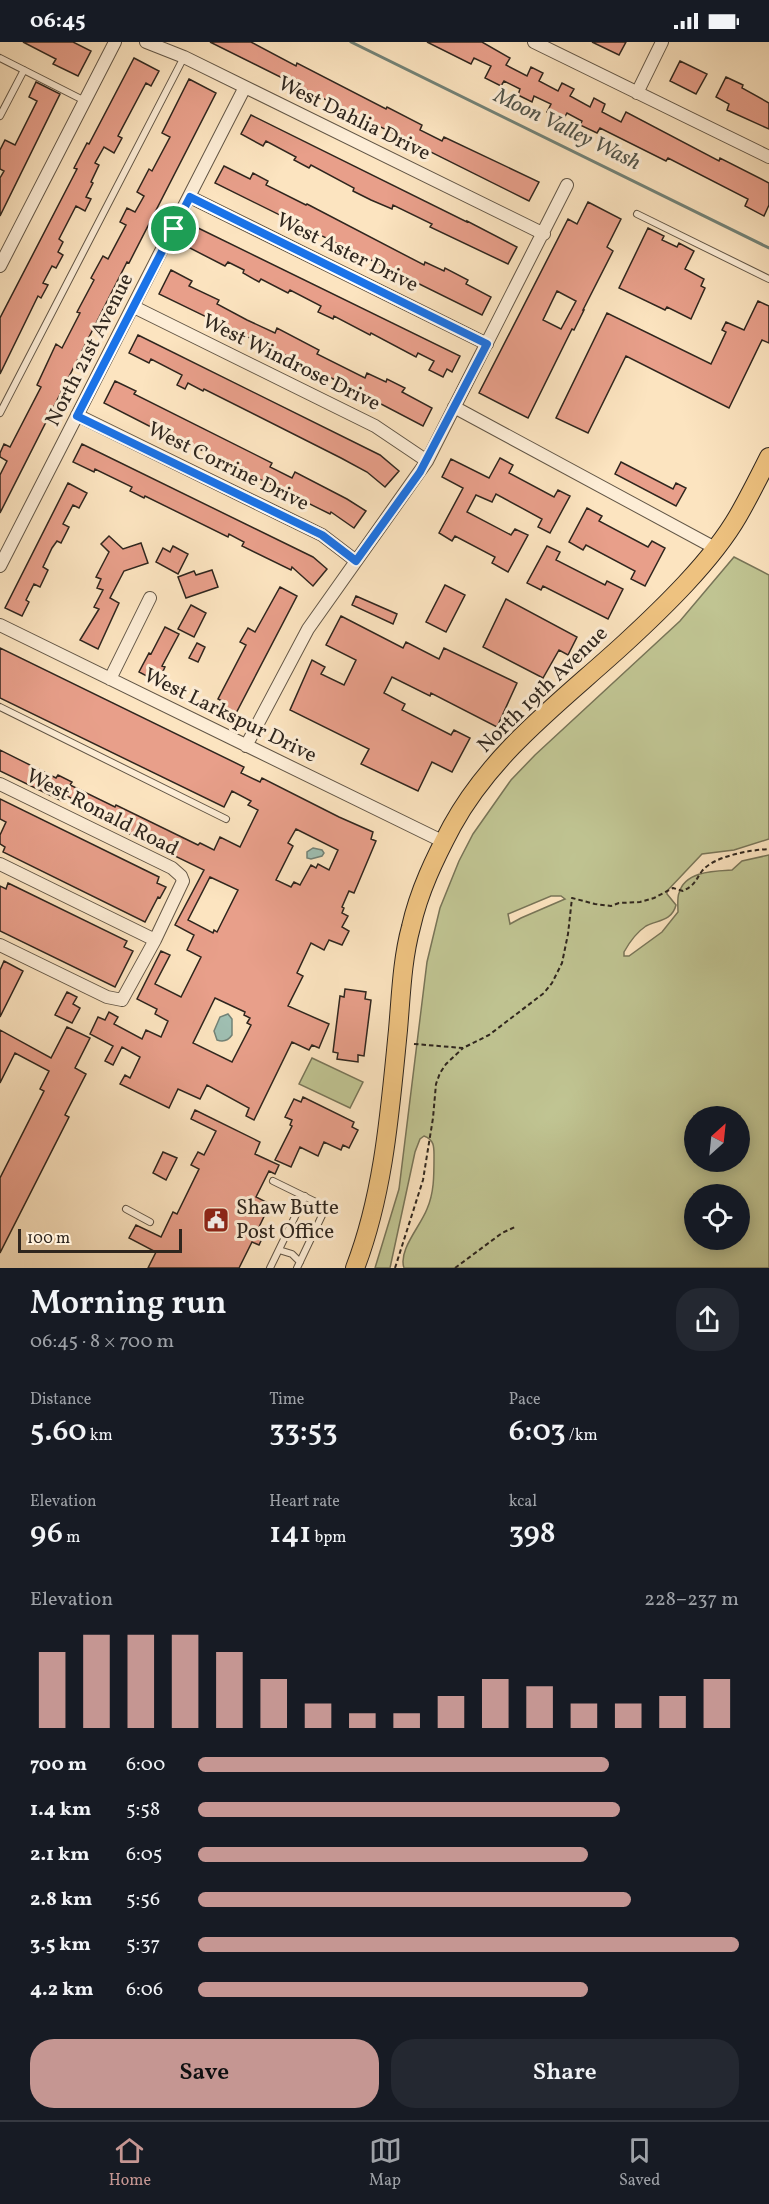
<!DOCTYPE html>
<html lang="en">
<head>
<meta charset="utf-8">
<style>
  body { margin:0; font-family:Vollkorn,serif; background:#242831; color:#f1f3f6; height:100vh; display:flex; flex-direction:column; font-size:22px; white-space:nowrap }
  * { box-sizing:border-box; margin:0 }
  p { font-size:20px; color:#9ea1a6 }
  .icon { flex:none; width:33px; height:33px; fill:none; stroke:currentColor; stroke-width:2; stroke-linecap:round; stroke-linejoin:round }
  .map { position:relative; height:1226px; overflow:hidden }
  .sheet { display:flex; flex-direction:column; background:#171b24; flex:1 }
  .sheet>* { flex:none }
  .needle { width:39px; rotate:27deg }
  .controls { position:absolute; left:684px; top:1064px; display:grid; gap:12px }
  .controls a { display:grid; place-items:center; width:66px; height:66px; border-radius:50%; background:#171b24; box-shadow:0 3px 15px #0003; font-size:30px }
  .scale { position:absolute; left:18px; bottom:15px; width:164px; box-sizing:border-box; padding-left:6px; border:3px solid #2f261e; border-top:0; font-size:16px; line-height:21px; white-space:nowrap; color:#2f261e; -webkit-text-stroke:4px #fdedd6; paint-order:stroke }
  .pin { position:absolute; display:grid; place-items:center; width:51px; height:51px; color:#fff; margin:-26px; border:3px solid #fff; border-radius:50%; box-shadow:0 2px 6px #0007 }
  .round { display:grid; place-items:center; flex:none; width:63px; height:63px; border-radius:24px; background:#242831 }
  .head { display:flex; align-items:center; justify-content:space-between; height:102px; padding:0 30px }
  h1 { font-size:33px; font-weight:600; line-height:45px }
  .stats { display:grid; grid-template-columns:repeat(3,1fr); gap:9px; height:102px; padding:6px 30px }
  .stats div { display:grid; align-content:center }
  .stats b { font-size:30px; font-weight:600 }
  .stats small { font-size:16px; font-weight:400 }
  .stats p { font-size:16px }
  .chart { height:168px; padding:12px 30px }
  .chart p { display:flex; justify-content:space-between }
  .chart svg { width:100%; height:108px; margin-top:6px; stroke:#c59692; stroke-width:6 }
  .cta { display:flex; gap:12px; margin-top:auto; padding:12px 30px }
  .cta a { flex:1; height:69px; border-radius:24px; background:#c59692; color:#111; font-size:24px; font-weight:600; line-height:69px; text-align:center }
  .cta a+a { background:#242831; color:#f1f3f6 }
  ul { padding:0 30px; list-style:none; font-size:20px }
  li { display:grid; grid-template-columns:96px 72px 1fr; align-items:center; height:45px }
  li i { height:15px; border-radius:8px; background:#c59692 }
  .status { display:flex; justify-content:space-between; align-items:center; height:42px; padding:0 30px; background:#171b24; direction:ltr }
  .status svg { height:16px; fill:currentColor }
  .dock { display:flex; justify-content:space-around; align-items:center; height:84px; border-top:2px solid #363941; background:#171b24; font-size:16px; color:#9ea1a6 }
  .dock a { display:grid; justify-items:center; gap:3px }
  .dock .current { color:#c59692 }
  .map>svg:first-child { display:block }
  .green { fill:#c0c492; stroke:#787558; stroke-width:1.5; fill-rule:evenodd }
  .water { fill:#9fbfb2; stroke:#728277; stroke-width:1.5 }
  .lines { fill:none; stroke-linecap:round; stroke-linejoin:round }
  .stream { stroke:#728277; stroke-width:3 }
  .building { fill:#e89f8a; stroke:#2f261e; stroke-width:1.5; fill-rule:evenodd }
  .service-casing { stroke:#625646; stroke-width:8 }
  .minor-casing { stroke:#625646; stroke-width:14 }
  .primary-casing { stroke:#2f261e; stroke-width:20 }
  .path { stroke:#2f261e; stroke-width:2; stroke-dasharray:4.5 3; stroke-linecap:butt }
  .service { stroke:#fdedd6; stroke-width:6 }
  .minor { stroke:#fdedd6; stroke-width:12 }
  .primary { stroke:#eec280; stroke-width:18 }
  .route-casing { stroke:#fff; stroke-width:12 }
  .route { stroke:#1a73e8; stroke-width:8 }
  .labels { text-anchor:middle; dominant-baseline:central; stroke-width:6; stroke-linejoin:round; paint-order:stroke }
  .street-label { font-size:21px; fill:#2f261e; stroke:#fdedd6 }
  .poi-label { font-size:21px; fill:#2f261e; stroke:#fdedd6; text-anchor:start }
  .water-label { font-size:22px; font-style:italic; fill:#51544a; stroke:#fdedd6 }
</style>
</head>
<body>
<div class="status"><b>06:45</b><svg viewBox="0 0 49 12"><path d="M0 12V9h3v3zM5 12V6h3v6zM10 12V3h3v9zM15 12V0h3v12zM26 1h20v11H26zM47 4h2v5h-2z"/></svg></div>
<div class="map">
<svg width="769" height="1226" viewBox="0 0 769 1226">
  <rect width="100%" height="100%" fill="#fce4c0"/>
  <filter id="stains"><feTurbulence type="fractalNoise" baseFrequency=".00333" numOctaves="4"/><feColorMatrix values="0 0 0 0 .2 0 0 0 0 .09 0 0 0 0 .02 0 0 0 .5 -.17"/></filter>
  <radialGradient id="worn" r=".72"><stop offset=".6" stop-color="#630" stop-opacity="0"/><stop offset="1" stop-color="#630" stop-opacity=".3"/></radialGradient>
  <path class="green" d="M734,515L769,533V797L734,808L702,812L667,849V852L676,863C672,879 658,878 646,884C637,890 629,901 624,910V914H629L662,890L678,870C678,864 677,856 679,851C685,829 714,829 732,828L742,819L769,813V1226H404C398,1208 420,1185 427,1167C434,1151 434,1134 434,1116C434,1106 435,1098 424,1094L420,1097L415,1110L390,1226H375L399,1147L427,920L440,866L459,819L473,792L511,738L535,713L680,579ZM551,854H561L565,857L521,876L510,882L508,872ZM694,1074H740V1119H694ZM694,1152H740V1197H694Z
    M312,1016L363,1040L350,1066L299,1042Z"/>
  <path class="water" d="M313,806L322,808L324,811L322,814L311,817L307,816V810Z
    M228,972L232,977V993C228,999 223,1000 217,998L214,989L220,975Z"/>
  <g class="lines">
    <path class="stream" d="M351,0L769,206"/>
  </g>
  <path class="building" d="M23,0H73L91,9L78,34L53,22L56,17Z
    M210,0H251L296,24L297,21L386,67L387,65L422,83L420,88L442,99L444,95L539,140L529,159Z
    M427,0H482L510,16L506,23L527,34L531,25L543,31L539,39L558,49L562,41L574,47L570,54L590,65L594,56L605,62L602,70L621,80L626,70L719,119L720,116L769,141V163L764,174L745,164L748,157L668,116L666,119L600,86L597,91L580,83L582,79L567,71L563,78L547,70L551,62L534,54L532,60L518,53L520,47L504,39L501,44L485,36L491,24L474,16L471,22Z
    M592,0H626L619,13Z
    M134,16L159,29L151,44L146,41L118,94L122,96L114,111L104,105L95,121L99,123L91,140L93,141L86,155L91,157L85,169L76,164L59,197L63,200L58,210L63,213L56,226L52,224L43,241L48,243L41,256L38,254L0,332V276L77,127L74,126L87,101L89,102Z
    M680,19L707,32L696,52L670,39Z
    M726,35L743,43L742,46L769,61V87L727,68L729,62L716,55Z
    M189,37L216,51L129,221L127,220L0,471V433L7,419L0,415V411L4,402L10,405L41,345L37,343L56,302L62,306L80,271L77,270L94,238L91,236L103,214L108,217L126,183L120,180L127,166L135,170L144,154L137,150L149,127L152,129L170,95L162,91Z
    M36,40L60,52L0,174V136L4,129L0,127V108L5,98L15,103L37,59L29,55Z
    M251,73L467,180V179L517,205L508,222L430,185L432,182L393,163L392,167L371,158L353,149L354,146L311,123L309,126L294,118L296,115L266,99L263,104L241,92Z
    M224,124L250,137L253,131L268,139L266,143L306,163L307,162L424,223L425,220L444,229L445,226L468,238L466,242L491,255L482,273L215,141Z
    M588,160L621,177L607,205L613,209L583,268H584L574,288L572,287L528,376L479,351L568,177L577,182ZM557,249L576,259L561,287L543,278Z
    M194,184L460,314L452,330L447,327L443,335L429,328L434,319L418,311L416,315L371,291L370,293L334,274L333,277L318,270L321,264L290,248L288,251L261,237L259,240L243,231L244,228L228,220L225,224L184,203Z
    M648,186L664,194L662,198L677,205L679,201L694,209L685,227L704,237L701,244L705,246L691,277L667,265L665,268L619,246Z
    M171,228L192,239L189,244L219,258L217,262L247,278L275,291L277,286L319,308L317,312L365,336L367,331L386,340L387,337L405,346L402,350L432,366L423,384L318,329L159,252Z
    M758,259L769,264V301L762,298L729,366L626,314L588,391L556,376L607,271L711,322L726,290L722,288L726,280L744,288Z
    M138,293L380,413L399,429L385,445L367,430L341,416L204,347L203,349L188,341L185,347L177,343L182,333L151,317L149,321L129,311Z
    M115,339L136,349L134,352L272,421L270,425L292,436L295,430L347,457L366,469L354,486L331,470L330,472L155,385V387L104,361Z
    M82,402L313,515L327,527L313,544L292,525L291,528L242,504L244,500L229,492L228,495L145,454L144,456L130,449L132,445L95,427L94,430L73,420Z
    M500,416L513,423L509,431L554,455L558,448L570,454L550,491L538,485L542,477L496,452L492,460L476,453L467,470L511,493L515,487L528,493L508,530L492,521L495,515L455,494L452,499L439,491L463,446L442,435L451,417L489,436Z
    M621,420L673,447L676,441L686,446L676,464L615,432Z
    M68,441L87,451L79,466L73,463L63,482L69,485L61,501L57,499L52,506L43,525L48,528L40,545L34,542L26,558L29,560L22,574L5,566Z
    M587,466L602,474L599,479L648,505L652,499L665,506L645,544L631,537L635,529L586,503L583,508L569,500Z
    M109,494L123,507L141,501L148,521L124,529L110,556L119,561L98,607L80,598L99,567L94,565L103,548L97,546L101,537L96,535L109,510L101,502Z
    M173,504L188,512L178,532L156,520L163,506L170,510Z
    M547,504L560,510L556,518L605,543L607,539L623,547L608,577L543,544L541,548L527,541Z
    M212,528L218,545L186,556L178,535L194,529L196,533Z
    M445,543L465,553L446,590L426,580Z
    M280,545L297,554L233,677L219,669L224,660L218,657L246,603L240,600L248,586L255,590Z
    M356,554L397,572L393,582L352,563Z
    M506,557L577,595L568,613L559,608L543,636L483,605Z
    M191,563L206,571L194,595L178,587Z
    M341,574L403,606L406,600L439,617L444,606L517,641L497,685L431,651L430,654L392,635L384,651L405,662L402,668L451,693L454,688L470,696L452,730L432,720L418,749L361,722L369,707L290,668L312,618L325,625L321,632L344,643L356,618L326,603Z
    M165,585L179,592L162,624L165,625L158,640L139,630L149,611L151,612Z
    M197,601L205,605L198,620L189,616Z
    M0,606L244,725L241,731L260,740L262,736L339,775L373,790L371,797L376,799L357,844L354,851L349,849L342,865L344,866L342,871L348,874L342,885L349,889L342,903L329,898L324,908L311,901L297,931L303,934L288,964L329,982L319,1006L312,1003L309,1008L292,1000L254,1078L246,1074L249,1066L207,1043L200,1057L178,1047L169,1066L120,1042L125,1033L130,1036L140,1015L122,1005L113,1023L105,1019L113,1004L90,992L98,975L105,978L109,970L118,975L114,982L142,997L146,988L161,995L168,979L155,972L157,967L137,957L161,909L170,913L155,942L181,955L201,915L187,908L194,893L175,883L204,828L78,767L81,761L65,753L62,759L0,729V708L56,736L58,733L72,740L70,743L115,765L116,763L198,803L200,801L214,808L220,795L240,805L258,768L248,763L251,759L232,749L224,765L0,656ZM296,787L338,808L329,828L318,822L316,826L311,823L300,843L294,840L291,845L276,838L293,804L288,801ZM210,835L238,848L217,890L214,888L213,891L188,878ZM215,956L245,970L244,973L250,976L247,981L251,983L232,1020L193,1001Z
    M0,757L159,835L157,841L166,845L160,856L158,855L145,880L3,810L5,805L0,802V793L6,780L0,777Z
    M8,841L127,899L124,905L133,909L115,945L0,889V844L6,847Z
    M4,919L23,929L0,975V928Z
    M345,947L366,950L365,957L371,958L364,1014L358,1013V1020L337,1017L338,1011L333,1010L340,954L344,955Z
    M67,950L77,955L73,962L80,966L72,981L55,973Z
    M67,985L90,996L75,1026L86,1032L65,1073L69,1075L0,1211V1136L44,1049L40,1047L49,1029L15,1011L0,1041V988L51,1016Z
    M303,1055L354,1080L352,1085L358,1088L349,1106L343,1103L341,1108L324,1100L318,1114L300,1105L291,1125L275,1118L292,1084L290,1083L292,1078L285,1075L294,1057L301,1060Z
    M195,1068L260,1100L255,1112L279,1123L275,1132L269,1129L256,1155L270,1162L259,1185L266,1188L259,1203L252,1200L239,1226H148L156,1210L129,1196L136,1183L161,1195L173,1170L177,1172L199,1127L191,1123L198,1110L204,1113L216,1089L191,1077Z
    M163,1110L177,1116L166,1138L153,1131Z"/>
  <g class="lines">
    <defs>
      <path id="service" d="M0,16L85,59
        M0,74L24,28
        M637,172L769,237
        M0,371L184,15
        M0,665L226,777
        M273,1139L326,1165L297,1226
        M126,1167L150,1180
        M279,1208L292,1212L300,1220
        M270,1226L305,1154"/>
      <path id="minor" d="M146,0L184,15L544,192
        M534,0L769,115
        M637,51L662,0
        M190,155L487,302
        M0,224L115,0
        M134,265L375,384L427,419
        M454,365L715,506
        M77,373L322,493L356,519
        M0,524L245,45
        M0,583L444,800
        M110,637L150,556
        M246,704L308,587L427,419L567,143
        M0,742L172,826L181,834L183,839L155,898L122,958L107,955L0,903
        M0,822L155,898"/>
      <path id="primary" d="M355,1226C384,1151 390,1068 398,988C401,954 402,918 411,885C419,849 435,816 452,784C493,709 563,658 624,602C662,567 712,519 738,474C749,455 759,435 769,415"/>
    </defs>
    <use href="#service" class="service-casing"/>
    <use href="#minor" class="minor-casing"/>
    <use href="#primary" class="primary-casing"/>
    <path class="path" d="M414,1002L463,1006L489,993L544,951L552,941L562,921L568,892L572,856L595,862L611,864L619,861L640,860L654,856L673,846L683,849C695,843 695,839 702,829C714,814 750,808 769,807
      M395,1226L423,1138L433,1076L436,1042L440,1031L446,1022L463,1006
      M455,1226L502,1191L515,1185"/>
    <use href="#service" class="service"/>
    <use href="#minor" class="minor"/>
    <use href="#primary" class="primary"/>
  </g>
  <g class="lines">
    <defs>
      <path id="route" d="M190,155L487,302L420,430L356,519L322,493L77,374Z"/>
    </defs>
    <use href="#route" class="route-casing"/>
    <use href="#route" class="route"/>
  </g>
  <defs>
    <symbol id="civic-square" viewBox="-11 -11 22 22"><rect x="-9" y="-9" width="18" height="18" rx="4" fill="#8f2418" stroke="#fdedd6"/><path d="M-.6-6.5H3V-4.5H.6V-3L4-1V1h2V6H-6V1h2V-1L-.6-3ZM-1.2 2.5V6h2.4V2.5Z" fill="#fff"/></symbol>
  </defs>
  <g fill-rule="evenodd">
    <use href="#civic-square" x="201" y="1163" width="30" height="30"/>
  </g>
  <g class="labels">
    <g class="street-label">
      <text transform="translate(354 77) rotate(26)">West Dahlia Drive</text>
      <text transform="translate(347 211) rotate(26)">West Aster Drive</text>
      <text transform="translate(90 308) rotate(-63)">North 21st Avenue</text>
      <text transform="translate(291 321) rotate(26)">West Windrose Drive</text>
      <text transform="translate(228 425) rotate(26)">West Corrine Drive</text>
      <text transform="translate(543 648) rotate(-44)">North 19th Avenue</text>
      <text transform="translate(230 674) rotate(26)">West Larkspur Drive</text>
      <text transform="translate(102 771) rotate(27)">West Ronald Road</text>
    </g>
    <g class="poi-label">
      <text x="236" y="1166">Shaw Butte<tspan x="236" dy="24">Post Office</tspan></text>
    </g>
    <g class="water-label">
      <text transform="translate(567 88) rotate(26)">Moon Valley Wash</text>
    </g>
  </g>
  <rect width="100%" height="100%" filter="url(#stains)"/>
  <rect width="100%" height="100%" fill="url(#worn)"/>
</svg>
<div class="controls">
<a><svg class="needle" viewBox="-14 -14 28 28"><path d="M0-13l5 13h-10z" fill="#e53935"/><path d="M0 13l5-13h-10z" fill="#9ea1a6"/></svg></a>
<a><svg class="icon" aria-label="locate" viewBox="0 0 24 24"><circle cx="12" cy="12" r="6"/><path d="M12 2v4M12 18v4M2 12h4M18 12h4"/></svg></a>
</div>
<div class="scale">100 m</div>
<div class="pin" style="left:174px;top:187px;background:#1e9e55"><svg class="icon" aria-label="arrive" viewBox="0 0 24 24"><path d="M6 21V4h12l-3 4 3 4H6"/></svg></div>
</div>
<section class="sheet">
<div class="head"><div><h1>Morning run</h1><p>06:45 · 8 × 700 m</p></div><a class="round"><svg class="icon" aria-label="share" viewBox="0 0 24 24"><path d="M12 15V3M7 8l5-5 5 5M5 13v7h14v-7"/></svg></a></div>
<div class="stats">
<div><p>Distance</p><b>5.60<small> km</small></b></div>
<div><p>Time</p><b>33:53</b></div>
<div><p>Pace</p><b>6:03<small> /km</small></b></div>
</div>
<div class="stats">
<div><p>Elevation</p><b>96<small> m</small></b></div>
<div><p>Heart rate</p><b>141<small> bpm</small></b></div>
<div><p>kcal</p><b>398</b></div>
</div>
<div class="chart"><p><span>Elevation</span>228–237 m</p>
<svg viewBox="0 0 160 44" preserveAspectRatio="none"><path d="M5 44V13M15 44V6M25 44V6M35 44V6M45 44V13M55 44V24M65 44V34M75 44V38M85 44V38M95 44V31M105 44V24M115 44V27M125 44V34M135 44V34M145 44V31M155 44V24"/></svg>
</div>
<ul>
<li><b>700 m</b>6:00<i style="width:76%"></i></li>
<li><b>1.4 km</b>5:58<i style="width:78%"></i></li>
<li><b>2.1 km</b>6:05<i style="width:72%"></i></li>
<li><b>2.8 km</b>5:56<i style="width:80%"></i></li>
<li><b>3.5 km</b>5:37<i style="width:100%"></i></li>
<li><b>4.2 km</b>6:06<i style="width:72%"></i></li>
</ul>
<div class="cta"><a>Save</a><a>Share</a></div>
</section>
<nav class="dock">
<a class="current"><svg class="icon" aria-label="home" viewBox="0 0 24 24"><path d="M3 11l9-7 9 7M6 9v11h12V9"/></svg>Home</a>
<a><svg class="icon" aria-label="map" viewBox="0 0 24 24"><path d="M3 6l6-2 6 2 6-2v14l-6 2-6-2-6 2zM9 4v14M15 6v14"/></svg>Map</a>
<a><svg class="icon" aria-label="saved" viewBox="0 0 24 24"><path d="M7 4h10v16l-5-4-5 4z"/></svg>Saved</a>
</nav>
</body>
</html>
